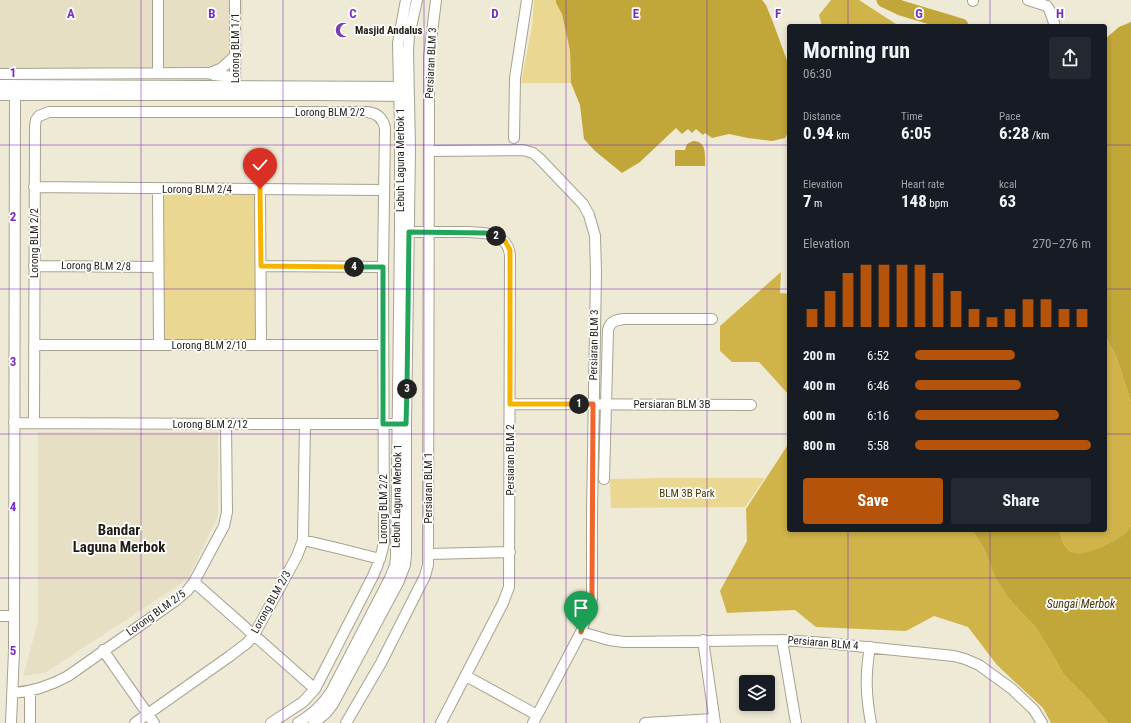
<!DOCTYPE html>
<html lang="en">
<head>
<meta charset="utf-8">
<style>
  body { margin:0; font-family:"Roboto Condensed",sans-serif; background:#242831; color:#f1f3f6; height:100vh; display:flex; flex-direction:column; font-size:15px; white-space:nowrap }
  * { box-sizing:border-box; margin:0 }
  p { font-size:13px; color:#9ea1a6 }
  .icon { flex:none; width:22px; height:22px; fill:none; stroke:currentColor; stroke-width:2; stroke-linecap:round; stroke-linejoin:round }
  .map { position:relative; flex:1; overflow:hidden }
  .drawer { position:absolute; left:787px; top:24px; width:320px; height:508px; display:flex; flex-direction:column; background:#171b24; border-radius:4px; box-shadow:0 2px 6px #0003 }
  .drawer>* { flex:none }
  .buttons { position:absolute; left:739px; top:675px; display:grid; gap:8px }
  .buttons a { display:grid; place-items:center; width:36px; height:36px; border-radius:4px; background:#171b24; box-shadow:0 2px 6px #0003; font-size:20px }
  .pin { position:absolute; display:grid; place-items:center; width:34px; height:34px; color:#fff; margin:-41px -17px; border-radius:50% 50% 50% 0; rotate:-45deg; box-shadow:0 0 4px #0007 }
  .pin .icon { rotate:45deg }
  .km { position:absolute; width:20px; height:20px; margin:-10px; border-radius:50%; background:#222; color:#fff; font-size:11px; line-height:20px; text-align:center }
  .round { display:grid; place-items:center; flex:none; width:42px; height:42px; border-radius:4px; background:#242831 }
  .head { display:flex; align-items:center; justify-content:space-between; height:68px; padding:0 16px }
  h1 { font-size:22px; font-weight:700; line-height:30px }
  .metrics { display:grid; grid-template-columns:repeat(3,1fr); gap:6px; height:68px; padding:4px 16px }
  .metrics div { display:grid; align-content:center }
  .metrics b { font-size:17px; font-weight:700 }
  .metrics small { font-size:11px; font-weight:400 }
  .metrics p { font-size:11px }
  .chart { height:112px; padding:8px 16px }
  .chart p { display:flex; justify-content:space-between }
  .chart svg { width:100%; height:72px; margin-top:4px; stroke:#b45309; stroke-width:6 }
  .cta { display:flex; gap:8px; margin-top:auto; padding:8px 16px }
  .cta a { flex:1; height:46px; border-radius:4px; background:#b45309; color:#fff; font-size:16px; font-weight:700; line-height:46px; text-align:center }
  .cta a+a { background:#242831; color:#f1f3f6 }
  ul { padding:0 16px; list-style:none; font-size:13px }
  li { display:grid; grid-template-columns:64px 48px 1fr; align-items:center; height:30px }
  li i { height:10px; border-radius:5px; background:#b45309 }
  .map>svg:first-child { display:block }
  .built { fill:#e7dfc4 }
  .green { fill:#ead791 }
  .forest { fill:#d0b44a }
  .water { fill:#c1a639 }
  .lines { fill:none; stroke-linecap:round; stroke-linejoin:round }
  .river { stroke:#c1a639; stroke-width:15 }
  .minor-casing { stroke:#a7a290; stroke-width:12 }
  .minor { stroke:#fff; stroke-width:10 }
  .split-1-casing { stroke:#fff; stroke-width:8 }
  .split-2-casing { stroke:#fff; stroke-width:8 }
  .split-3-casing { stroke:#fff; stroke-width:8 }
  .split-4-casing { stroke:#fff; stroke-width:8 }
  .split-5-casing { stroke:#fff; stroke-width:8 }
  .split-1 { stroke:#f0652b; stroke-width:5 }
  .split-2 { stroke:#f5b400; stroke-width:5 }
  .split-3 { stroke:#22a559; stroke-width:5 }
  .split-4 { stroke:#22a559; stroke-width:5 }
  .split-5 { stroke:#f5b400; stroke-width:5 }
  .grid { fill:none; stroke:#7b2cbf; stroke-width:1; stroke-opacity:0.55 }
  .labels { text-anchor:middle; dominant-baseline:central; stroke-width:3.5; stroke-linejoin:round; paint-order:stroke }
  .poi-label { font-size:11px; font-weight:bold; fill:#1f1d16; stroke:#fff; text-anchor:start }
  .street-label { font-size:11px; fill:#1f1d16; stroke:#fff }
  .park-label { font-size:11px; fill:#423608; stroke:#fff }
  .water-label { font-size:12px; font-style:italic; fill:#44390b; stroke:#fff }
  .district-label { font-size:15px; font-weight:bold; fill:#1f1d16; stroke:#fff }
  .grid-label { font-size:13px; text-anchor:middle; font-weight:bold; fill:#7b2cbf; stroke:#fff; stroke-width:3.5; stroke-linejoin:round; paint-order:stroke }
</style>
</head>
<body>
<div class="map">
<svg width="1131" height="723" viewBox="0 0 1131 723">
  <rect width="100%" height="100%" fill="#efead6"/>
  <path class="built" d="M0,0H243L242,81L0,80Z
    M38,432H218V516L188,579L45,673L23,676L38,622Z"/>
  <path class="green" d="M534,0H556V3L562,14L570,50L571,83H521L532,26Z
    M161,194H257V339H162Z
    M666,478H765L745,507L611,508L610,479Z"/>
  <path class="forest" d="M831,0H859L899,26H822L819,15Z
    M781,272L780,293L789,294V395L759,362H732L720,351V326Z
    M1105,335L1116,356L1131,402V525C1129,528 1127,532 1123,535C1112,544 1085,559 1071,552C1064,548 1061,537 1059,530H1105Z
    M789,443V530H972L984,549L995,577L1008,598L1036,628L1054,657L1063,674L1089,700L1108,723H1051L1043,708L997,665L968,627L934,616L906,631L816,627L795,610L727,613L720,591L747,541L746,509Z"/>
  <path class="water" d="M556,0H762L766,5L774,25L789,66V131L785,138L772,141L748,138L729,134L712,138L705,133L703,135L696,129L692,133L688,129L682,134L676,128L640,162L622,173L595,151L584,139L580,105L571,83L570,50L562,14L556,3Z
    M1131,22V402L1116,356L1105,335V39L1119,27Z
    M693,141C707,141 705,155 705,166H675V150H685L687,144Z
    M1131,525V723H1108L1089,700L1063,674L1054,657L1036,628L1008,598L995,577L984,549L972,530H1059C1061,537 1064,548 1071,552C1085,558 1112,543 1123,535C1127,532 1129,528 1131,525Z"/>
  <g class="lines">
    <path class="river" d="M884,0L901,8L961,26"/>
    <defs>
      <path id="minor" d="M158,0V73
        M235,0V83
        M1028,0L1047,6L1050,11L1055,26
        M973,1V0
        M210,73L222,68L235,56
        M0,74L208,73L214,75L235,77
        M0,85L405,87
        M0,95H322L405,96
        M514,138L515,78L527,0
        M429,151L523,150L533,153L539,158L583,204L589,215L595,236L596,272L592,513V599L581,632L533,723
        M34,187L384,190
        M158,189L159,345
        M260,189L261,345
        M402,232C424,232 446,232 468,232C477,233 487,232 496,236C504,240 509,245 510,255L509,587L503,603L441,723
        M34,266L158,267
        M261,266L383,267
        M34,345H383
        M510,404L751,405
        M14,423L267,424H404
        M34,423L35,126L36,120L39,116L49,112H367C377,113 383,118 385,128L383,267L384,542C382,554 378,565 373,576L315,689L303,702L271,723
        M604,479L608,330C610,321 616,320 624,319H712
        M303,540L341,549L380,559
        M428,554L510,552
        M194,582L315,689
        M0,616H14
        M581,632L609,640L624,642L782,640L826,643L954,656L965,659L979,665L1012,689L1034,710L1042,723
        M703,640L715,723
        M782,640L796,723
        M870,647C865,675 866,696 871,723
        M103,650L154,723
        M466,676L537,715
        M30,691V723
        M12,693C32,692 50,686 68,676L175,601L187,591L194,582L224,526L227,512L226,424
        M11,723L14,651L15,85
        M135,723L230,656L247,643L254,635L297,556L303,540L305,424
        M298,723C312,714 322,706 331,692L390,578L395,566L396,558L400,232V128L398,43L406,0
        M314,723L326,713L333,704L398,583L405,565L406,555V424L410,148L408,51L409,36L417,0
        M346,723L381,663L425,576L428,565L429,79V57L436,0
        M645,723L714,719"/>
    </defs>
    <use href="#minor" class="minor-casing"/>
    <use href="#minor" class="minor"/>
  </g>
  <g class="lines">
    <defs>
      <path id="split-1" d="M579,404H593L592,592V599L581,632"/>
      <path id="split-2" d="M496,236L505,241L510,250V404H579"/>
      <path id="split-3" d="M407,389L409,232L486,233L496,236"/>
      <path id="split-4" d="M354,267H383V424H406L407,389"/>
      <path id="split-5" d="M260,189L261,266L354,267"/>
    </defs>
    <use href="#split-1" class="split-1-casing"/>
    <use href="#split-2" class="split-2-casing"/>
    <use href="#split-3" class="split-3-casing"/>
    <use href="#split-4" class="split-4-casing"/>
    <use href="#split-5" class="split-5-casing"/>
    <use href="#split-1" class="split-1"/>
    <use href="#split-2" class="split-2"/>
    <use href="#split-3" class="split-3"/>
    <use href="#split-4" class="split-4"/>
    <use href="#split-5" class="split-5"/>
  </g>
  <path class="grid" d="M141,0V723M283,0V723M424,0V723M566,0V723M707,0V723M848,0V26M990,0V26M0,145H789M1105,145H1131M0,289H789M1105,289H1131M0,434H789M1105,434H1131M848,530V723M990,530V723M0,578H1131"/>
  <defs>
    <symbol id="mosque-bare" viewBox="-9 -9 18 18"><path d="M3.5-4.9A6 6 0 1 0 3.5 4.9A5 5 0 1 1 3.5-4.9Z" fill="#7b3eb3" stroke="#fff" stroke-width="2.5" paint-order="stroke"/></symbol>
  </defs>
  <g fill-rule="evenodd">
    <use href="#mosque-bare" x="332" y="19" width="22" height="22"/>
  </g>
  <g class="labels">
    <g class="poi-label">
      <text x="355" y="30">Masjid Andalus</text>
    </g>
    <g class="street-label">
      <text transform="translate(235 48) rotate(-90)">Lorong BLM 1/1</text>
      <text transform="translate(431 63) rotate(-87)">Persiaran BLM 3</text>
      <text x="330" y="112">Lorong BLM 2/2</text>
      <text transform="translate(400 160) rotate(-90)">Lebuh Laguna Merbok 1</text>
      <text x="197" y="189">Lorong BLM 2/4</text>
      <text transform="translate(34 243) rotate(-90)">Lorong BLM 2/2</text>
      <text transform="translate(96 266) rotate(1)">Lorong BLM 2/8</text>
      <text x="209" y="345">Lorong BLM 2/10</text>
      <text transform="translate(594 345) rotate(-89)">Persiaran BLM 3</text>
      <text x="672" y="404">Persiaran BLM 3B</text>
      <text x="210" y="424">Lorong BLM 2/12</text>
      <text transform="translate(510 460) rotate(-90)">Persiaran BLM 2</text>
      <text transform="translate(428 488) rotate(-90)">Persiaran BLM 1</text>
      <text transform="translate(397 496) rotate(-89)">Lebuh Laguna Merbok 1</text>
      <text transform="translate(383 509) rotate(-90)">Lorong BLM 2/2</text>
      <text transform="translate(271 602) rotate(-61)">Lorong BLM 2/3</text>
      <text transform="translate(156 613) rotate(-36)">Lorong BLM 2/5</text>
      <text transform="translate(823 643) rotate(5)">Persiaran BLM 4</text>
    </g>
    <g class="park-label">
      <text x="687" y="493">BLM 3B Park</text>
    </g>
    <g class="water-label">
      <text x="1081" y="604">Sungai Merbok</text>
    </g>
    <g class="district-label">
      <text x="119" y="530">Bandar<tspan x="119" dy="17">Laguna Merbok</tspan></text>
    </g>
  </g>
  <g class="grid-label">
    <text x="71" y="18">A</text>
    <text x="212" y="18">B</text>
    <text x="353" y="18">C</text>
    <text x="495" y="18">D</text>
    <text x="636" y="18">E</text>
    <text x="778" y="18">F</text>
    <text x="919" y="18">G</text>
    <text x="1060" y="18">H</text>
    <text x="13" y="77">1</text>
    <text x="13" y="221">2</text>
    <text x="13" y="366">3</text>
    <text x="13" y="511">4</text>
    <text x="13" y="655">5</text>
  </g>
</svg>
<div class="buttons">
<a><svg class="icon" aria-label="layers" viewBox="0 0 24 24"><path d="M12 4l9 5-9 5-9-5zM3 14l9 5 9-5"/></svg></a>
</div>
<div class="pin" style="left:581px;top:632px;background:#1e9e55"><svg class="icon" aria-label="arrive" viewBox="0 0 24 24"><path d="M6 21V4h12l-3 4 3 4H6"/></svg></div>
<div class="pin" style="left:260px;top:189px;background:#d93025"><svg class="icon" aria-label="check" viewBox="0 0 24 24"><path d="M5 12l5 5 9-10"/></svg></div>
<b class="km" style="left:579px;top:404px">1</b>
<b class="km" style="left:496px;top:236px">2</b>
<b class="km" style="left:407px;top:389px">3</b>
<b class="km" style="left:354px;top:267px">4</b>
<section class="drawer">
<div class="head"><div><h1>Morning run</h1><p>06:30</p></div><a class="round"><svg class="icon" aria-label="share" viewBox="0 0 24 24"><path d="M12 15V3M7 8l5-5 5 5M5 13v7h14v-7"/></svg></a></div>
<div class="metrics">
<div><p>Distance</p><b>0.94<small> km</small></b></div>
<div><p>Time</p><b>6:05</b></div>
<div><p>Pace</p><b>6:28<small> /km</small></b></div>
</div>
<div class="metrics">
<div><p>Elevation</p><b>7<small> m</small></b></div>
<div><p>Heart rate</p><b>148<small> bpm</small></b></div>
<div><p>kcal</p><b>63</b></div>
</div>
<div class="chart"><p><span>Elevation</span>270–276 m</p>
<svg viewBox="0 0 160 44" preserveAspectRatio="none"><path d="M5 44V33M15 44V22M25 44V11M35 44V6M45 44V6M55 44V6M65 44V6M75 44V11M85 44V22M95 44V33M105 44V38M115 44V33M125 44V27M135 44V27M145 44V33M155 44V33"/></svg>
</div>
<ul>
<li><b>200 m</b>6:52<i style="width:57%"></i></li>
<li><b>400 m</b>6:46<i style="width:60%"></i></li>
<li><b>600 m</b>6:16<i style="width:82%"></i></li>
<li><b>800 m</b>5:58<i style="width:100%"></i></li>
</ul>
<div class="cta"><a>Save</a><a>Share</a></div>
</section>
</div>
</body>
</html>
